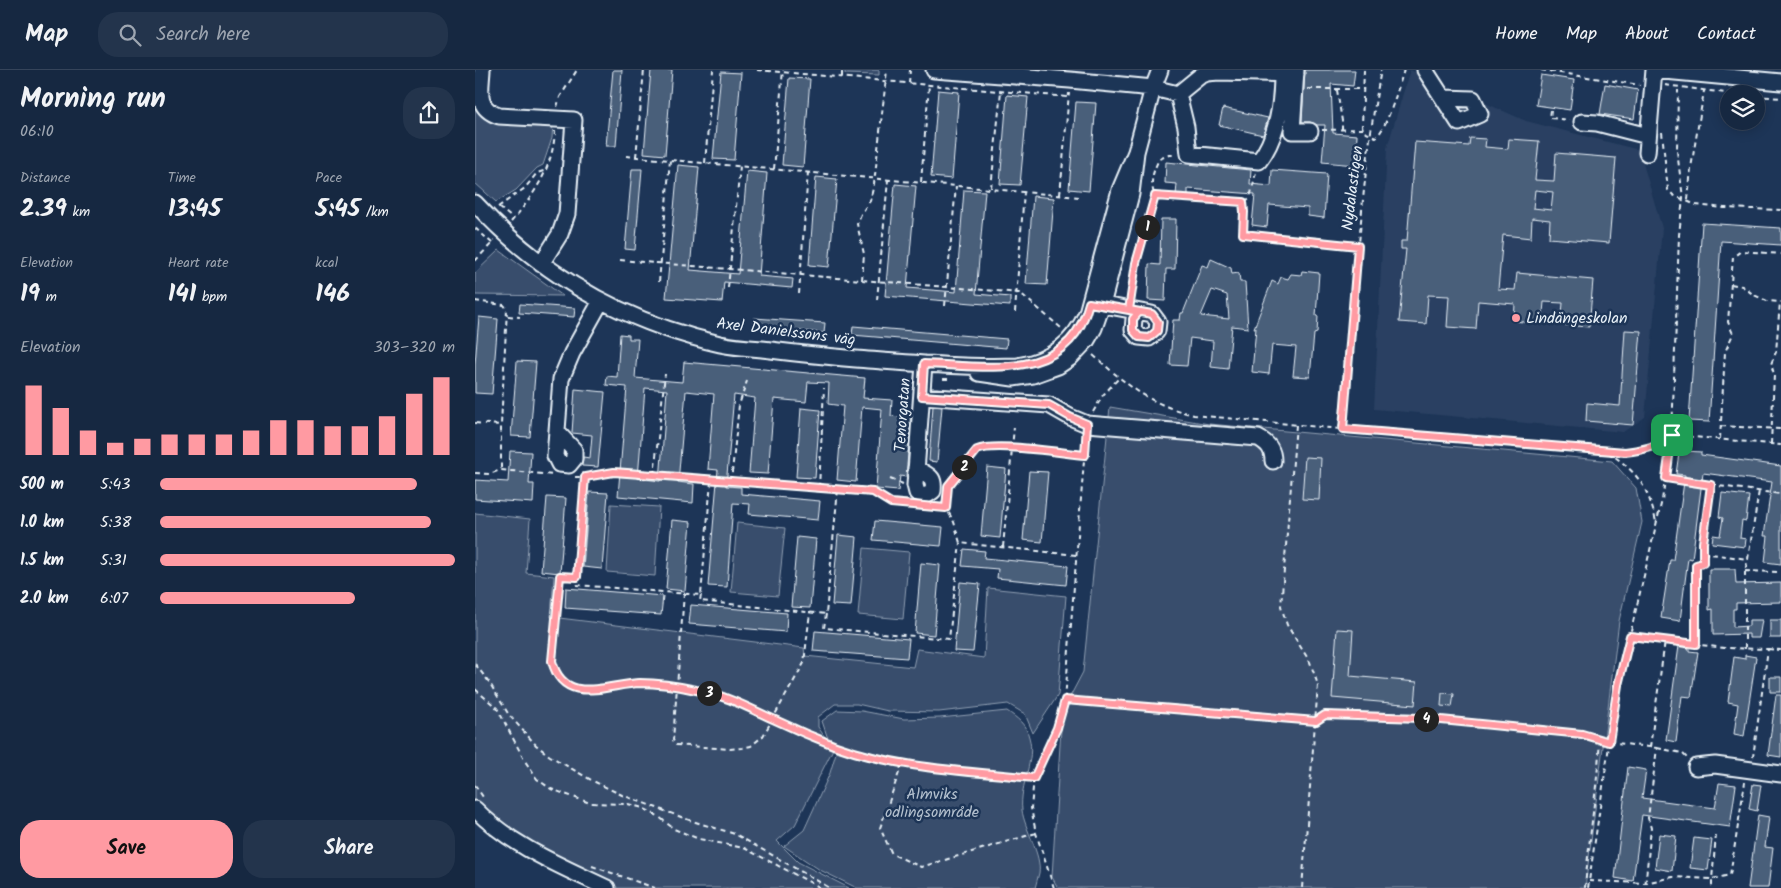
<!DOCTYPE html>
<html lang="en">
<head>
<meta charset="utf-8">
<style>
  body { margin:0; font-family:Kalam,sans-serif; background:#23344c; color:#f1f3f6; height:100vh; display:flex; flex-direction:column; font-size:19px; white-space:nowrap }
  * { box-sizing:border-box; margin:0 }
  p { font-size:16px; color:#9ea6b1 }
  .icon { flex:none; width:28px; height:28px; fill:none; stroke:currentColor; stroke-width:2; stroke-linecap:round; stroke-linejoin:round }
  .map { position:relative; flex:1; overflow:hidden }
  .sheet { display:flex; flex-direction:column; background:#162841; width:475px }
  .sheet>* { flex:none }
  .fabs { position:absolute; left:1245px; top:15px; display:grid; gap:10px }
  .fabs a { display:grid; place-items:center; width:45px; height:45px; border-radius:50%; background:#162841; box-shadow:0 2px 12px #0003,0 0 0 1px #35445a; font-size:25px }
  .pin { position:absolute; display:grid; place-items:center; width:42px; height:42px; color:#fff; margin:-21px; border-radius:10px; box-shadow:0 2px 8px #0006 }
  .km { position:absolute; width:25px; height:25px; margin:-12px; border-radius:50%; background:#222; color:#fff; font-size:14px; line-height:25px; text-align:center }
  .round { display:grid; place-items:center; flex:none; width:52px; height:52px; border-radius:20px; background:#23344c }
  .headline { display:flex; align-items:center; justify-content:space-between; height:85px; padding:0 20px }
  h1 { font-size:28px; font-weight:600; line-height:38px }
  .metrics { display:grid; grid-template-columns:repeat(3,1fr); gap:8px; height:85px; padding:5px 20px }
  .metrics div { display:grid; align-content:center }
  .metrics b { font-size:25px; font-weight:600 }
  .metrics small { font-size:14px; font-weight:400 }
  .metrics p { font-size:14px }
  .chart { height:140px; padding:10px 20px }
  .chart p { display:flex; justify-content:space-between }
  .chart svg { width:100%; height:90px; margin-top:5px; stroke:#ff9aa2; stroke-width:6 }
  .cta { display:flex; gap:10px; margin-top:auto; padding:10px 20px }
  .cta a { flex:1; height:58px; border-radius:20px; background:#ff9aa2; color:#111; font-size:20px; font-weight:600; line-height:58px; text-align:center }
  .cta a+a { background:#23344c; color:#f1f3f6 }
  ul { padding:0 20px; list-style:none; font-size:16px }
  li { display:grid; grid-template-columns:80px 60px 1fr; align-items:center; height:38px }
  li i { height:12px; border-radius:6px; background:#ff9aa2 }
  header { display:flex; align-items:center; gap:30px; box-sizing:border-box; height:70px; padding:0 25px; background:#162841; border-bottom:1px solid #35445a }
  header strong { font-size:24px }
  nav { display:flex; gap:28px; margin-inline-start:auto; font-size:18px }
  .search { width:350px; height:45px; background:#23344c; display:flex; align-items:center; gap:12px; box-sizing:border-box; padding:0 18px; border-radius:20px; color:#9ea6b1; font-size:19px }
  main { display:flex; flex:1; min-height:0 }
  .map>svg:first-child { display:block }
  .built { fill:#2a4162 }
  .green { fill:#374d6c; stroke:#909fb2 }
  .building { fill:#495e7a; stroke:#e8f1f8; fill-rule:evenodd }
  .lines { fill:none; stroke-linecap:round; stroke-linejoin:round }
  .minor-casing { stroke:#e8f1f8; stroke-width:19 }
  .path { stroke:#e8f1f8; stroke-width:2; stroke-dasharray:5 4; stroke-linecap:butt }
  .minor { stroke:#1d3557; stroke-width:15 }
  .route-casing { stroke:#fff; stroke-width:10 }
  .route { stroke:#ff9aa2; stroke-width:6 }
  .poi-dot { fill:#ff9aa2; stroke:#1d3557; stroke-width:2 }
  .labels { text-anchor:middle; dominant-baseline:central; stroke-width:5; stroke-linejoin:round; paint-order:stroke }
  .street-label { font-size:16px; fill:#e8f1f8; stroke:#1d3557 }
  .poi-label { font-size:16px; fill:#e8f1f8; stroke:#1d3557; text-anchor:start }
  .park-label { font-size:16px; fill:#b3c0ce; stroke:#1d3557 }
</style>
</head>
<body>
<header>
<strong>Map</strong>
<div class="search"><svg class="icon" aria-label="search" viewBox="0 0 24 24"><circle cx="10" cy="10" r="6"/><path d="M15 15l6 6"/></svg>Search here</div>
<nav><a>Home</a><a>Map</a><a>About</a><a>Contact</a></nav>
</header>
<main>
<section class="sheet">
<div class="headline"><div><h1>Morning run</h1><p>06:10</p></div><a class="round"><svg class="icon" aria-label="share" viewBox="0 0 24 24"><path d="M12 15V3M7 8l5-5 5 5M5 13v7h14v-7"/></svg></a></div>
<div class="metrics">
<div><p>Distance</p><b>2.39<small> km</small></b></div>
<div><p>Time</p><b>13:45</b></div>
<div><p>Pace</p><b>5:45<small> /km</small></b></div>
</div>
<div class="metrics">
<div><p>Elevation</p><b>19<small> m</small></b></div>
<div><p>Heart rate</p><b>141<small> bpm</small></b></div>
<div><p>kcal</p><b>146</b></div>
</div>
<div class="chart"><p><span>Elevation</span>303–320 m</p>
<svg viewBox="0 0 160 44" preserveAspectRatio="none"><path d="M5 44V10M15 44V21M25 44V32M35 44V38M45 44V36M55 44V34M65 44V34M75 44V34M85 44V32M95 44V27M105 44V27M115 44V30M125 44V30M135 44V25M145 44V14M155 44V6"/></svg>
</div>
<ul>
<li><b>500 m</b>5:43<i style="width:87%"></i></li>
<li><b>1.0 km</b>5:38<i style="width:92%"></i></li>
<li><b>1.5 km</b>5:31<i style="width:100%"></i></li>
<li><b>2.0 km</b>6:07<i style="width:66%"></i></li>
</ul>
<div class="cta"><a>Save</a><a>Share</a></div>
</section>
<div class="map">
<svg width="1306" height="818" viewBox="0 0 1306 818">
  <rect width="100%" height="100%" fill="#1d3557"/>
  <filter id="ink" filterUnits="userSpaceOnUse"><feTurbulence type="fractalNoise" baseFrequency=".02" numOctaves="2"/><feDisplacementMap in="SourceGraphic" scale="10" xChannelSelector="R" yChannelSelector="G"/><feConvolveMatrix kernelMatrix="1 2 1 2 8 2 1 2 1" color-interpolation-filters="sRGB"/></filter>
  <g filter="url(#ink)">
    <path class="built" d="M935,0L1051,51L1164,80L1187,158L1170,347L1148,362L899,339L912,78Z"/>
    <path class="green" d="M370,0H404V5L370,4Z
      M0,9L2,33L78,53L77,68L68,95L62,98L41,120L21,132L0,113Z
      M24,180L88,226L0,225V203Z
      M635,337L734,354L1137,391L1161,418L1167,452L1144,551L1110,818H583L577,807L587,642L608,602Z
      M136,434L184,437L180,506L132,502Z
      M0,443L55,449L51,503L79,506L76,547L329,578L330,586L438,597L442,579L509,588L513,518L591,526L583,625L558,663L550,644L533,634L464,642L413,641L382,634H360L343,647V657L358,679L320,755L302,771L323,792L374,818H143L65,782L0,734Z
      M262,453L310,458L303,526L256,522Z
      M389,478L434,482L428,549L383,545Z
      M362,640L387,641L429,649L465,648L532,641C542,648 551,654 554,667C561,690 544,715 547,740C549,758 567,785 564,803C563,808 561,813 560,818H382L345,800L309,776L329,760L355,703L363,676L352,666L347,651Z"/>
    <path class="building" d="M138,0H147L141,76H131Z
      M176,0H197L190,85L169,83Z
      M830,0H880L878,16L856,14L858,63L882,65L880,95L847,92L850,55H842L835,52H827Z
      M246,2L266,3L259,90L238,89Z
      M1066,5L1099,10L1095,40L1061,35Z
      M314,8L335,9L328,97L307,95Z
      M1130,14L1163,20L1159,49L1125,44Z
      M463,20L484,22L477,109L456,107Z
      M532,25L553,27L545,115L525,114Z
      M601,32L621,33L614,121L594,119Z
      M748,38L793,48L788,65L744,55Z
      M995,68L1011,69L1010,77L1033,79L1034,69L1064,71L1060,110L1079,111L1081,83L1141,88L1134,173L1074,168L1075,150L1057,148L1056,168L1028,165L1023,219L1040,220L1042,203L1118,210L1114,257L1086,255L1088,233L1069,232L1067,254L1039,251L1040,234L1003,231L1001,259L972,257L974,226L953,225L951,254L924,252L931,179H926V171H932L940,72L994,76ZM1060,120L1078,122L1076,140L1058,138Z
      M691,92L776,100L775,114L796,116L797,100L852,104L849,148L833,146V138L794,135L792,157L777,155L780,124L713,119V126L701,125L702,114L690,113Z
      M203,95L224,97L215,200L263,204L272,101L292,103L284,206L318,209L317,218L249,212L247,232L191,228Z
      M157,99H167L160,180L150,179Z
      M341,107L362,109L354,197L334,195Z
      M420,114L441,116L432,218L481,222L489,120L510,121L501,224L535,227V236L410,226Z
      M558,126L579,128L572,215L551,214Z
      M686,149H701L700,199H691L690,231L673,230L674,194L685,195Z
      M1227,153L1306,158V175L1246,171L1234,352L1214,351Z
      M736,189L756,198L757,204L764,203L765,212H770L773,258L757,256L753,299L736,297L738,271L715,268L712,296L695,295L698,250H705L706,243H708L727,195L733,197ZM737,220L752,225L754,249L726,246Z
      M827,201L844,203L841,246H843L842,263L839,264L835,307L818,306L821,277L797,275L794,304L777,302L781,258H779L797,211L803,214L806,207L813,209L816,204L826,205Z
      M45,234L100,238L99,247L44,243Z
      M4,247L23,249L17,324L0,323V294Z
      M279,248L350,253L349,263L278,257Z
      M378,256L532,269L531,278L377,265Z
      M1150,260L1166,261L1158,355L1111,351L1112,333L1145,336Z
      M145,264L154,265V269H163L160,308L207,312L209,292L390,308L388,328L417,330L416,346L436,348L431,407L425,406L423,421L401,419L407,339L387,337L381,412L362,410L368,336L353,334L354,313L333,312L331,332L299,329L293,404L274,403L280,328L259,325L251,416L266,417V424L345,431L343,450L274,444L275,434L258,433L252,517L233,516L243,400L233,399L239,324L211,321L203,412L219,414L218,433L143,426L152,317L131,315L132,306L142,307ZM170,318L192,320L185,411L163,408Z
      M42,291L61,292L55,367L36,366Z
      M100,319L130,322L123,397L107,396L108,387L115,388L117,365L97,363Z
      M458,336L467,337L462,392L454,391Z
      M326,338L345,340L340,408L321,407Z
      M35,381L56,382L54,414H59L58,433L0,429V410L33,412Z
      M1211,381L1226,382V385L1306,396V494L1290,492L1293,466H1289L1297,412L1228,403L1217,489L1213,488L1205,551L1186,548L1195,490H1198L1210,405L1201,404L1204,383L1211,384Z
      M830,387L846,388L844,430L827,429Z
      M512,397L531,399L525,468L506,466Z
      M554,401L573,402L567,472L548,470Z
      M114,422L133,423L127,499L108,497Z
      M1247,423L1274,426L1271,451L1267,450L1265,468L1271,469L1270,477L1237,473L1238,465L1245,466L1248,448L1244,447Z
      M72,427L91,428L85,503L66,501Z
      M197,450L216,452L210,521L191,519Z
      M400,451L468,457L466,476L398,470Z
      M363,465L382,467L376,536L357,535Z
      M322,467L341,469L335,538L316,537Z
      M489,479L510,481L509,488L593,496L591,515L522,508L523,499L487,496Z
      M446,493L465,495L459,565L440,563Z
      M1234,499H1260L1261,514L1306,513V532L1261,533V539H1258V557L1274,556V550H1287L1284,568H1274V564L1238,565V539L1234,540Z
      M485,512L505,514L498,582L479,581Z
      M91,518L188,526L186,545L90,538Z
      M216,535L312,543L311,562L214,554Z
      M1295,550H1306V568H1295Z
      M862,559L878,560L875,606L942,612L940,635L857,628Z
      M340,561L434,569L432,588L338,581Z
      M1204,576L1214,578V581L1223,582L1216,627L1207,626L1201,672L1191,670Z
      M1270,585L1281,587L1269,666L1259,664L1263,634L1253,632L1259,587L1270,589Z
      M1295,607H1306V622H1295Z
      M967,623L979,624L977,637L966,636Z
      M1301,625H1306V687L1293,685Z
      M1153,697L1171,700L1167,728L1240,738L1244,713L1261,715L1255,757L1167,745L1158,811L1140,808Z
      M1278,714L1286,715L1282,741L1274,739Z
      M1283,745L1294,747L1290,777L1298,778L1293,818H1273Z
      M1184,764L1201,766L1197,801L1180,798Z
      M1219,768L1237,770L1233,800L1215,798Z"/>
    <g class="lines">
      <defs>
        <path id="minor" d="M7,0C6,21 0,38 24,46L99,50L92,144L85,164L66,194
          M459,0L595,10L678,18L703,24L725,6L732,3L744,2L821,4
          M821,0L817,61H835
          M950,0L984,53L1005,44L998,29L969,28
          M1179,0L1306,12
          M703,24L711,57L714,84L784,91C802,68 807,33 807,3
          M1107,52L1122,53L1173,66
          M1172,83L1179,0
          M0,133C67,206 149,252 245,274C259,277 273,278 287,279C318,283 349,286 381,289C434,293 489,298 543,296C575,291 599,273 612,243L645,120L661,82
          M618,233L677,244L683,252L682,261L674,268L664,267L658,260L659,249L664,242
          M504,303L538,308L558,305L583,296L595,288L612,270L619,258L627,235L656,124L661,82L678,18L685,0
          M447,326L574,335L595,347L612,354L783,368C793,373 798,379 798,391
          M82,362L99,380V389L94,395L84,394L80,386L86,309L97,283L126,231
          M441,398C453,406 460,405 458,421L451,426L442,423L440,415L449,294
          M1221,697L1240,695L1306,704
          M0,739C36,776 86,796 132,818"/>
      </defs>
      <use href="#minor" class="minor-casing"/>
      <path class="path" d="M282,0L593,27
        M889,0L887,56L889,62L901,67C912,59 924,15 929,0
        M1066,0L1165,15
        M367,7V0
        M434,13L435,0
        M1190,15L1258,24
        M833,19H888
        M862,20L867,51V59
        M1257,20L1261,24
        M1281,26L1306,28
        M82,37L85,27L102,0
        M1076,40L1075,48L1095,50
        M847,60L888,59
        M1187,62L1193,120L1198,125L1221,135L1249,138L1306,140
        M151,86L604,127
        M161,87L169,0
        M230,93L238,0
        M299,99L308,0
        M446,112L454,15
        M516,118L526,21
        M585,125L594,23
        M680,126L768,132L775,128L781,102
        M1213,130L1216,98L1229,21
        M768,132L769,142L768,164L883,176
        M23,137L50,118L62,103L72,100
        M24,137L38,149
        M36,152C59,125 78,98 80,61
        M0,158L17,173
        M145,190L545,223L586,258
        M0,191L19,171
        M387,210L389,184L382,154L386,144L395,131L399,114L412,0
        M184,212L195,90
        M1256,214L1267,216L1279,225L1292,231L1306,232
        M253,218L265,96
        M324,224L333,102
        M656,228L661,193L680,126C674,112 678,102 684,89L694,85H701
        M402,230L413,110
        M0,231L29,235L32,239L26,355V400
        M470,236L481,116
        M540,242L549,122
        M33,246L45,247
        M618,285C654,316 671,333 719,345L981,370L1132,382C1156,383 1178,382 1197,365L1204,165L1208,128L1202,81L1203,20
        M468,309H474
        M618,342L628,325L644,308
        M0,353L25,355
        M821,355L806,536L812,555L835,592L843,615L827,818
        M1246,356L1306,359
        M868,359C872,319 876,279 879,238C885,158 891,79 906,0
        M1245,369L1250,282L1258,264L1253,252L1258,187L1266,181L1306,184
        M1296,374L1299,304L1296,294L1301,282L1305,232
        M1133,382C1162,402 1173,416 1181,452
        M0,403L14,404L26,400L78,405
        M179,405L190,304
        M100,407H110L139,402L398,422L417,433L436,435
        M110,407L102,515L226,525L236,411
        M1192,408L1236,415L1228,473V493L1221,495V575
        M415,409L428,414
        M256,412L264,335L272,311
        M1236,415L1306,424
        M344,418L349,318
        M458,437L471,438
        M528,477L539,357
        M1228,483L1273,489L1284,421
        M601,485L485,473L479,452L471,438L473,416L502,380C521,372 586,383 610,385
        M1270,501L1306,502
        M102,507L85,506L77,591L79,599L84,606L95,616L103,619L122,620L163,613L178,614L220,619L248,626L297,649L363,676L427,694L559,708
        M209,523L198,670L201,675L255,679L267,678L276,676L288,666L329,593L335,542
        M226,525L225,531L351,544L363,419
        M351,544L349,558L474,569L485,473
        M1156,566L1249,578L1293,579L1278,687
        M1270,579V501L1273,489
        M1293,579L1306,580
        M0,594L14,612L34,645L61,675L75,686L118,711L147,725L217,751L260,764L355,818
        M0,619L22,638L50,691L62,709L76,719L115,733L153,734L168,738L183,746L199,759L224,769L269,778L346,818
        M590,630L841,651L850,645L946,648L1107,664L1134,672L1182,678L1173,748L1176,758L1170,818
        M1175,677L1190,571
        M1182,678L1207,683L1212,688
        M427,694L405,758L417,784L446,797L561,763
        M0,715L10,730
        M1241,765L1237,809L1255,805L1270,712
        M117,796L180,818
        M1114,811L1170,813L1198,807L1237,809V818
        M579,818L561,763L556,738L559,708L582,658L590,630L611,365
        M1110,818C1114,768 1122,719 1125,669
        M1113,818L1143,615L1187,430L1197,365L1306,375"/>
      <use href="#minor" class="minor"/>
    </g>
  </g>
  <g class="lines" filter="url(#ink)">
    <defs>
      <path id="route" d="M1197,365C1183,377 1168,380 1150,382L868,359L883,176L768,164L769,142L768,132L680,126L661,193L654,240L664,242L658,249V260L664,267L674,268L682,261L683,252L677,244L614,233C594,313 512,296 449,294L447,326L574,335L595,347L612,354L610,385C586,383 521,372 502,380L473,416L471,438L416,433L398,422L139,402L110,407L102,507L85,506L77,591C89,637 133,614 165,613C183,613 203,616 221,620C250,625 272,637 298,649C319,659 340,668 361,676C424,699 493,701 559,708L582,658L590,630L841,651L850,645L946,648L1107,664L1134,672L1143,615L1155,566L1221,574V495L1228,493V473L1236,415L1191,408L1197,365"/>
    </defs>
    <use href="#route" class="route-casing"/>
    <use href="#route" class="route"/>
  </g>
  <circle class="poi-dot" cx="1041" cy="248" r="5"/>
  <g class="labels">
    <g class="street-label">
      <text transform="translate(878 118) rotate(-83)">Nydalastigen</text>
      <text transform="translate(311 262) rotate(7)">Axel Danielssons väg</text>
      <text transform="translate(428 345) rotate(-86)">Tenorgatan</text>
    </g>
    <g class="poi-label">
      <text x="1051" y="248">Lindängeskolan</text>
    </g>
    <g class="park-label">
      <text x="457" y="724">Almviks<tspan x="457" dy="18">odlingsområde</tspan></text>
    </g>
  </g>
</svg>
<div class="fabs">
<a><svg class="icon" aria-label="layers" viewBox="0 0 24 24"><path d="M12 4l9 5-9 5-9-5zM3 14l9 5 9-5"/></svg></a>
</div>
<div class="pin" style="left:1197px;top:365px;background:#1e9e55"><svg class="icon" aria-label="arrive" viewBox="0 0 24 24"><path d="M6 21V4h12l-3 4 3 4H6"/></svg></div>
<b class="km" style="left:672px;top:157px">1</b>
<b class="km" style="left:489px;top:397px">2</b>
<b class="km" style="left:234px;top:623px">3</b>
<b class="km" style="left:951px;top:649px">4</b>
</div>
</main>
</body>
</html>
